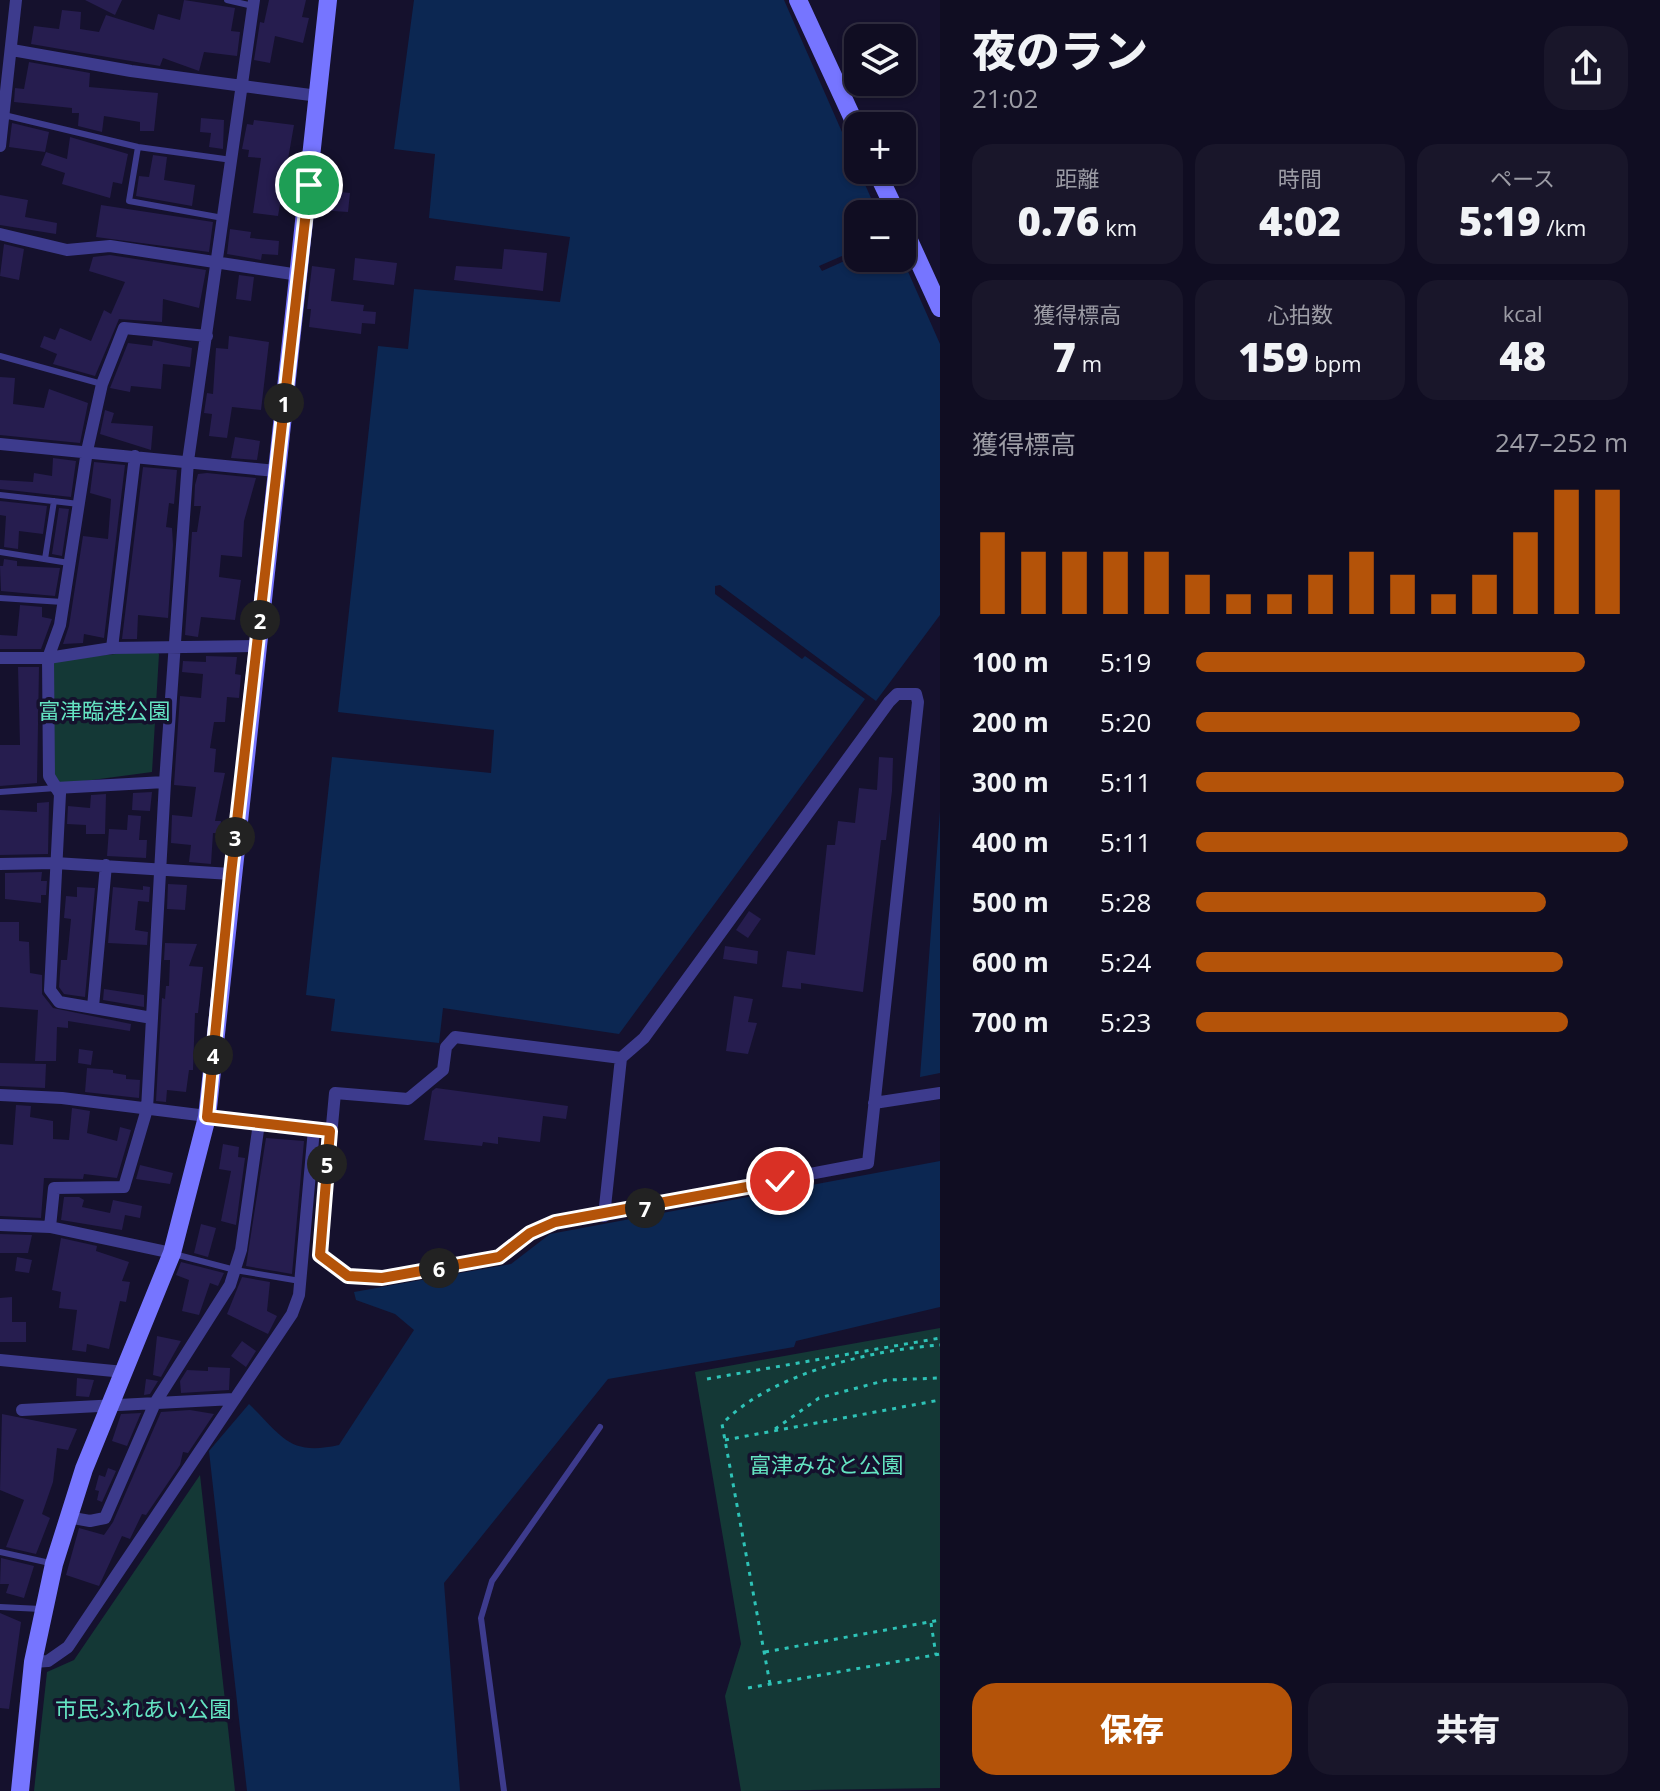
<!DOCTYPE html>
<html lang="ja">
<head>
<meta charset="utf-8">
<style>
  body { margin:0; font-family:"Open Sans","Noto Sans JP",sans-serif; background:#19162a; color:#f1f3f6; height:100vh; display:flex; flex-direction:column; font-size:30px; white-space:nowrap }
  * { box-sizing:border-box; margin:0 }
  p { font-size:26px; color:#9c9ca5 }
  .icon { flex:none; width:44px; height:44px; fill:none; stroke:currentColor; stroke-width:2; stroke-linecap:round; stroke-linejoin:round }
  .map { position:relative; flex:1; overflow:hidden }
  .side { display:flex; flex-direction:column; background:#100d22; width:720px }
  .side>* { flex:none }
  .tools { position:absolute; left:844px; top:24px; display:grid; gap:16px }
  .tools a { display:grid; place-items:center; width:72px; height:72px; border-radius:16px; background:#100d22; box-shadow:0 2px 6px #0004,0 0 0 2px #302d40; font-size:40px }
  .pin { position:absolute; display:grid; place-items:center; width:68px; height:68px; color:#fff; margin:-34px; border:4px solid #fff; border-radius:50%; box-shadow:0 2px 8px #0007 }
  .km { position:absolute; width:40px; height:40px; margin:-20px; border-radius:50%; background:#222; color:#fff; font-size:22px; line-height:40px; text-align:center }
  .round { display:grid; place-items:center; flex:none; width:84px; height:84px; border-radius:24px; background:#19162a }
  .overview { display:flex; align-items:center; justify-content:space-between; height:136px; padding:0 32px }
  h1 { font-size:44px; font-weight:800; line-height:60px }
  .stats { display:grid; grid-template-columns:repeat(3,1fr); gap:12px; height:136px; padding:8px 32px }
  .stats div { display:grid; align-content:center; border-radius:20px; background:#19162a; text-align:center }
  .stats b { font-size:40px; font-weight:800 }
  .stats small { font-size:22px; font-weight:400 }
  .stats p { font-size:22px }
  .chart { height:224px; padding:16px 32px }
  .chart p { display:flex; justify-content:space-between }
  .chart svg { width:100%; height:144px; margin-top:8px; stroke:#b45309; stroke-width:6 }
  .button { display:flex; gap:16px; margin-top:auto; padding:16px 32px }
  .button a { flex:1; height:92px; border-radius:24px; background:#b45309; color:#fff; font-size:32px; font-weight:800; line-height:92px; text-align:center }
  .button a+a { background:#19162a; color:#f1f3f6 }
  ul { padding:0 32px; list-style:none; font-size:26px }
  li { display:grid; grid-template-columns:128px 96px 1fr; align-items:center; height:60px }
  li i { height:20px; border-radius:10px; background:#b45309 }
  main { display:flex; flex:1; min-height:0 }
  .map>svg:first-child { display:block }
  .green { fill:#143836 }
  .water { fill:#0c2752 }
  .building { fill:#261d4f }
  .lines { fill:none; stroke-linecap:round; stroke-linejoin:round }
  .path { stroke:#2ec3b7; stroke-width:3; stroke-dasharray:4 6; stroke-linecap:butt }
  .lane { stroke:#3d3b8d; stroke-width:6 }
  .street { stroke:#3d3b8d; stroke-width:12 }
  .secondary { stroke:#7675ff; stroke-width:18 }
  .route-casing { stroke:#fff; stroke-width:16 }
  .route { stroke:#b45309; stroke-width:10 }
  .labels { text-anchor:middle; dominant-baseline:central; stroke-width:7; stroke-linejoin:round; paint-order:stroke }
  .park-label { font-size:22px; fill:#64e4c2; stroke:#15112d }
</style>
</head>
<body>
<main>
<div class="map">
<svg width="940" height="1791" viewBox="0 0 940 1791">
  <rect width="100%" height="100%" fill="#15112d"/>
  <path class="green" d="M155,650L159,654L152,772L62,784L52,776V664L56,660Z
    M940,1328V1788L741,1791L725,1696L741,1644L695,1372Z
    M200,1475L235,1791H34L47,1672L74,1660Z"/>
  <path class="water" d="M414,0H784L878,214H858V249L819,266L822,271L858,255L902,258L940,344V615L876,701L720,585L715,586V594L802,659L805,656L865,699L619,1034L443,1008L439,1043L331,1031L335,999L306,995L332,757L491,773L494,730L338,712L378,346L408,349L414,289L560,302L570,237L429,218L435,154L394,149Z
    M940,811V1073L920,1077Z
    M940,1161V1307L796,1341L794,1347L608,1379L444,1583L460,1791H247L209,1451L249,1404C283,1437 289,1456 339,1445L414,1330L395,1314L356,1300L354,1292L511,1264L550,1234Z"/>
  <path class="building" d="M85,0H122L115,15Z
    M184,0L235,8L231,31L240,32L237,56L204,52L199,71L163,58L160,66L31,44L34,26L59,29L62,10L81,12L80,29L99,32L106,15L154,30L158,14L180,20Z
    M269,0H306L302,17L309,18L303,43L275,36L270,63L254,60L260,22L264,23Z
    M29,62L90,73L89,87L158,93L154,131H140V122L104,116L102,132L78,126L79,113H72V108L14,102L15,88L24,89Z
    M201,118L224,120L223,149L209,147L211,133L200,132Z
    M254,120L294,125L278,216L253,213L261,158L248,157L249,150L242,149L247,124L253,125Z
    M12,123L49,132L45,152L9,147Z
    M70,137L128,154L122,184L113,182L110,198L62,184L65,173L41,165L46,152L67,159Z
    M153,155L167,157L164,180L195,185L192,206L136,196L139,176L149,177Z
    M321,190L350,193L348,212L319,210Z
    M0,195L28,200L25,217L57,223L56,234L0,225Z
    M101,205L213,222L209,252L96,237Z
    M230,229L251,232L250,238L279,241L278,255L262,254L261,260L227,254Z
    M4,244L24,249L19,280L0,276Z
    M504,249L547,253L543,291L454,280L456,266L502,269Z
    M110,255L206,270L199,308L163,299L162,322L119,319L95,376L53,364L57,354L40,347L44,336L55,340L60,328L91,341L104,310L111,314L125,282L89,271L93,257Z
    M355,258L397,263L394,285L353,280Z
    M312,266L335,269L331,301L364,305L363,311L376,312L375,324L362,323L361,334L309,327L311,309H307Z
    M239,275L254,277L251,301L236,299Z
    M229,336L269,342L261,410L232,407L227,438L209,436L212,414L204,413L207,393L213,394L216,348L228,349Z
    M153,340L192,348L190,367L163,364L161,389L131,386L130,392L110,388L128,343L152,346Z
    M0,377L15,378L13,404L44,408L49,389L88,403L80,443L0,435Z
    M105,410L114,413L111,423L153,426L151,450L100,434Z
    M235,437L260,441L257,460L231,458Z
    M53,458L76,461L71,497L0,489V480L33,482L34,473L52,476Z
    M94,462L125,465L104,638L84,634L83,643L63,644L69,626L83,536L108,539L111,499L90,493Z
    M143,467L177,470L174,504L169,503L166,527L172,528L173,545L168,618L138,615L137,639H122Z
    M207,473L256,478L244,521L242,557L221,555L219,577L241,580L235,620L201,617L198,637L185,635L192,532H197L201,506H194L195,485L198,474Z
    M0,501L47,506L43,534L19,531L18,549L4,547L6,516L0,515Z
    M59,508L69,509L62,556L52,554Z
    M4,559L17,561V566L60,568L55,596L1,591L0,566H3Z
    M20,605L42,607V617L52,619L41,649H0V635L17,636Z
    M206,656L237,657L235,674L241,675L239,698L227,697L225,722H214L210,748L216,749L214,772L225,773L215,821H221L220,833H213L211,864L189,862L191,845L171,843L172,815L192,817L196,787L174,785L180,696L201,698L203,674L182,672L183,661L206,662Z
    M18,667H39L37,783L0,786V745H20Z
    M879,757L893,758L892,791L886,840H881L863,992L801,983V989L782,987L787,951L815,955L827,845H835L838,821L855,823L859,788L877,790Z
    M152,792L150,811L132,810L133,793Z
    M106,794L105,834H86V825L67,824L68,806L90,808L91,795Z
    M49,802L48,854L0,855V810L37,812V803Z
    M128,815L141,816L139,840H147L146,858L107,856L109,829L127,830Z
    M42,872L41,881H47L46,895H41V903L5,899V873Z
    M168,884L187,885L185,910L167,909Z
    M143,886L150,887L149,902L138,901L135,930L148,932L147,945L108,943L113,887L143,890Z
    M77,887L95,888L85,997L64,994L59,987L61,960H67L71,919L64,918L66,896L77,897Z
    M749,911L761,919L748,938L736,930Z
    M0,922H19V941L29,942L30,973L42,975V994L53,1008L131,1024L130,1031L68,1021V1028L57,1027L56,1061H35L38,1010L0,1007Z
    M165,943L197,944L189,966L203,967L198,1013H195L193,1070H189L186,1092L167,1090L166,1102L156,1101L162,998L165,999L166,986H169L170,960H164Z
    M725,946L758,951L757,964L723,959Z
    M104,989L144,995V1007L103,1000Z
    M734,996L753,999L748,1022L757,1023L748,1054L726,1051Z
    M79,1049L93,1051L91,1065L78,1063Z
    M0,1063L46,1064L45,1088L0,1086Z
    M87,1068L113,1070V1073L126,1075V1079L140,1080L139,1098L85,1092Z
    M436,1088L568,1106L566,1119L543,1116L540,1142L498,1137V1144L483,1142L482,1146L424,1140L432,1091Z
    M16,1105L31,1106L30,1117L53,1121V1139L69,1140L72,1108L90,1111L87,1133L117,1141L120,1127L131,1130L117,1178L84,1174L83,1179L44,1178L41,1218L0,1216V1144L13,1145Z
    M266,1138L304,1141L292,1274L246,1266Z
    M223,1144L239,1147L238,1157L245,1158L236,1225L221,1221L231,1171L219,1169Z
    M140,1165L173,1173L170,1184L136,1179Z
    M64,1197H79L84,1200L82,1207L110,1213L113,1200L142,1206L140,1218L125,1215L122,1230L61,1220Z
    M201,1224L216,1228L208,1257L194,1253Z
    M0,1234L32,1235L28,1253H0Z
    M61,1238L97,1246L96,1251L129,1262L122,1281L130,1282L126,1302L120,1301L109,1349L87,1344L86,1352L72,1350L77,1310L59,1308L61,1292L52,1290Z
    M17,1257L32,1260L29,1273L15,1271Z
    M181,1262L224,1273L218,1286L210,1283L199,1315L182,1311L189,1280L176,1275Z
    M242,1277L270,1282L267,1311L277,1316L268,1334L227,1314Z
    M12,1297V1322H26V1342H0V1298Z
    M157,1336L181,1341L161,1377L153,1375Z
    M242,1341L256,1351L246,1367L231,1356Z
    M208,1367L230,1368L229,1390L181,1393L180,1381L187,1370L208,1371Z
    M77,1378L94,1380L89,1397L76,1396Z
    M146,1379L158,1381L150,1394L144,1395Z
    M190,1410L214,1414L188,1453L183,1452L180,1465L146,1515L142,1514L130,1539L122,1536L99,1586L66,1575L79,1528L104,1535L113,1522L161,1412Z
    M141,1413L127,1446L112,1441L121,1414Z
    M2,1414L77,1429L68,1450L57,1448L53,1482L42,1514L50,1518L36,1554L6,1547L24,1500L0,1490Z
    M108,1468L116,1471L102,1502L97,1500L99,1491L95,1490L99,1475L105,1477Z
    M1,1558L34,1566L24,1598L6,1593L9,1584H0Z
    M0,1613L21,1622L9,1709L0,1708Z"/>
  <g class="lines">
    <path class="path" d="M707,1379L940,1338
      M775,1429L819,1398L887,1380L940,1378
      M725,1440L940,1400
      M931,1623L936,1655
      M765,1652L940,1620
      M770,1684L722,1424C771,1373 872,1350 940,1345
      M748,1688L940,1654"/>
    <path class="lane" d="M227,0L253,6
      M4,115L138,147L232,160
      M138,147L129,201L223,218
      M0,356L102,384
      M0,495L79,504
      M0,552L69,563
      M45,559L54,501
      M0,598L63,602
      M0,792L56,788
      M174,1254L235,1270L300,1281
      M0,1552L50,1563
      M0,1607L41,1609
      M504,1791L481,1618L492,1581L600,1427"/>
    <path class="street" d="M12,50L131,71L318,96
      M0,146L16,0
      M0,234L67,250L110,246L299,275
      M0,444L276,471
      M112,648L135,456
      M0,658H48L112,648L257,646
      M56,788L165,782
      M0,864L55,863L231,874
      M93,1007L106,865
      M152,1018L59,1002L50,990L60,794L49,776L48,658L60,625L87,451L102,384L124,328L207,336
      M0,1095L62,1098L319,1130
      M874,1103L940,1093
      M604,1216L621,1058L644,1038L889,702L897,694H916L918,702L868,1163L555,1222L530,1233L499,1257L382,1278L348,1276L320,1255L335,1093L408,1099L443,1070L446,1047L455,1037L621,1058
      M0,1225L50,1227L172,1253
      M50,1227L54,1188L124,1187L147,1109L165,782L188,461L254,0
      M0,1360L124,1372
      M22,1410L234,1399
      M67,1517L90,1521L105,1518L155,1403L230,1285L241,1250L259,1123
      M33,1662L48,1661L68,1647L292,1314L299,1295L314,1129"/>
    <path class="secondary" d="M798,0L858,130
      M876,170L897,214
      M902,225L940,308
      M20,1791L33,1662L54,1564L84,1469L172,1253L207,1117L328,0"/>
  </g>
  <g class="lines">
    <defs>
      <path id="route" d="M309,185L231,874L207,1117L330,1131L320,1255L348,1276L382,1278L499,1257L530,1233L555,1222L780,1181"/>
    </defs>
    <use href="#route" class="route-casing"/>
    <use href="#route" class="route"/>
  </g>
  <g class="labels">
    <g class="park-label">
      <text x="104" y="710">富津臨港公園</text>
      <text x="826" y="1464">富津みなと公園</text>
      <text x="143" y="1708">市民ふれあい公園</text>
    </g>
  </g>
</svg>
<div class="tools">
<a><svg class="icon" aria-label="layers" viewBox="0 0 24 24"><path d="M12 4l9 5-9 5-9-5zM3 14l9 5 9-5"/></svg></a>
<a>+</a>
<a>−</a>
</div>
<div class="pin" style="left:309px;top:185px;background:#1e9e55"><svg class="icon" aria-label="arrive" viewBox="0 0 24 24"><path d="M6 21V4h12l-3 4 3 4H6"/></svg></div>
<div class="pin" style="left:780px;top:1181px;background:#d93025"><svg class="icon" aria-label="check" viewBox="0 0 24 24"><path d="M5 12l5 5 9-10"/></svg></div>
<b class="km" style="left:284px;top:403px">1</b>
<b class="km" style="left:260px;top:620px">2</b>
<b class="km" style="left:235px;top:837px">3</b>
<b class="km" style="left:213px;top:1055px">4</b>
<b class="km" style="left:327px;top:1164px">5</b>
<b class="km" style="left:439px;top:1268px">6</b>
<b class="km" style="left:645px;top:1208px">7</b>
</div>
<section class="side">
<div class="overview"><div><h1>夜のラン</h1><p>21:02</p></div><a class="round"><svg class="icon" aria-label="share" viewBox="0 0 24 24"><path d="M12 15V3M7 8l5-5 5 5M5 13v7h14v-7"/></svg></a></div>
<div class="stats">
<div><p>距離</p><b>0.76<small> km</small></b></div>
<div><p>時間</p><b>4:02</b></div>
<div><p>ペース</p><b>5:19<small> /km</small></b></div>
</div>
<div class="stats">
<div><p>獲得標高</p><b>7<small> m</small></b></div>
<div><p>心拍数</p><b>159<small> bpm</small></b></div>
<div><p>kcal</p><b>48</b></div>
</div>
<div class="chart"><p><span>獲得標高</span>247–252 m</p>
<svg viewBox="0 0 160 44" preserveAspectRatio="none"><path d="M5 44V19M15 44V25M25 44V25M35 44V25M45 44V25M55 44V32M65 44V38M75 44V38M85 44V32M95 44V25M105 44V32M115 44V38M125 44V32M135 44V19M145 44V6M155 44V6"/></svg>
</div>
<ul>
<li><b>100 m</b>5:19<i style="width:90%"></i></li>
<li><b>200 m</b>5:20<i style="width:89%"></i></li>
<li><b>300 m</b>5:11<i style="width:99%"></i></li>
<li><b>400 m</b>5:11<i style="width:100%"></i></li>
<li><b>500 m</b>5:28<i style="width:81%"></i></li>
<li><b>600 m</b>5:24<i style="width:85%"></i></li>
<li><b>700 m</b>5:23<i style="width:86%"></i></li>
</ul>
<div class="button"><a>保存</a><a>共有</a></div>
</section>
</main>
</body>
</html>
